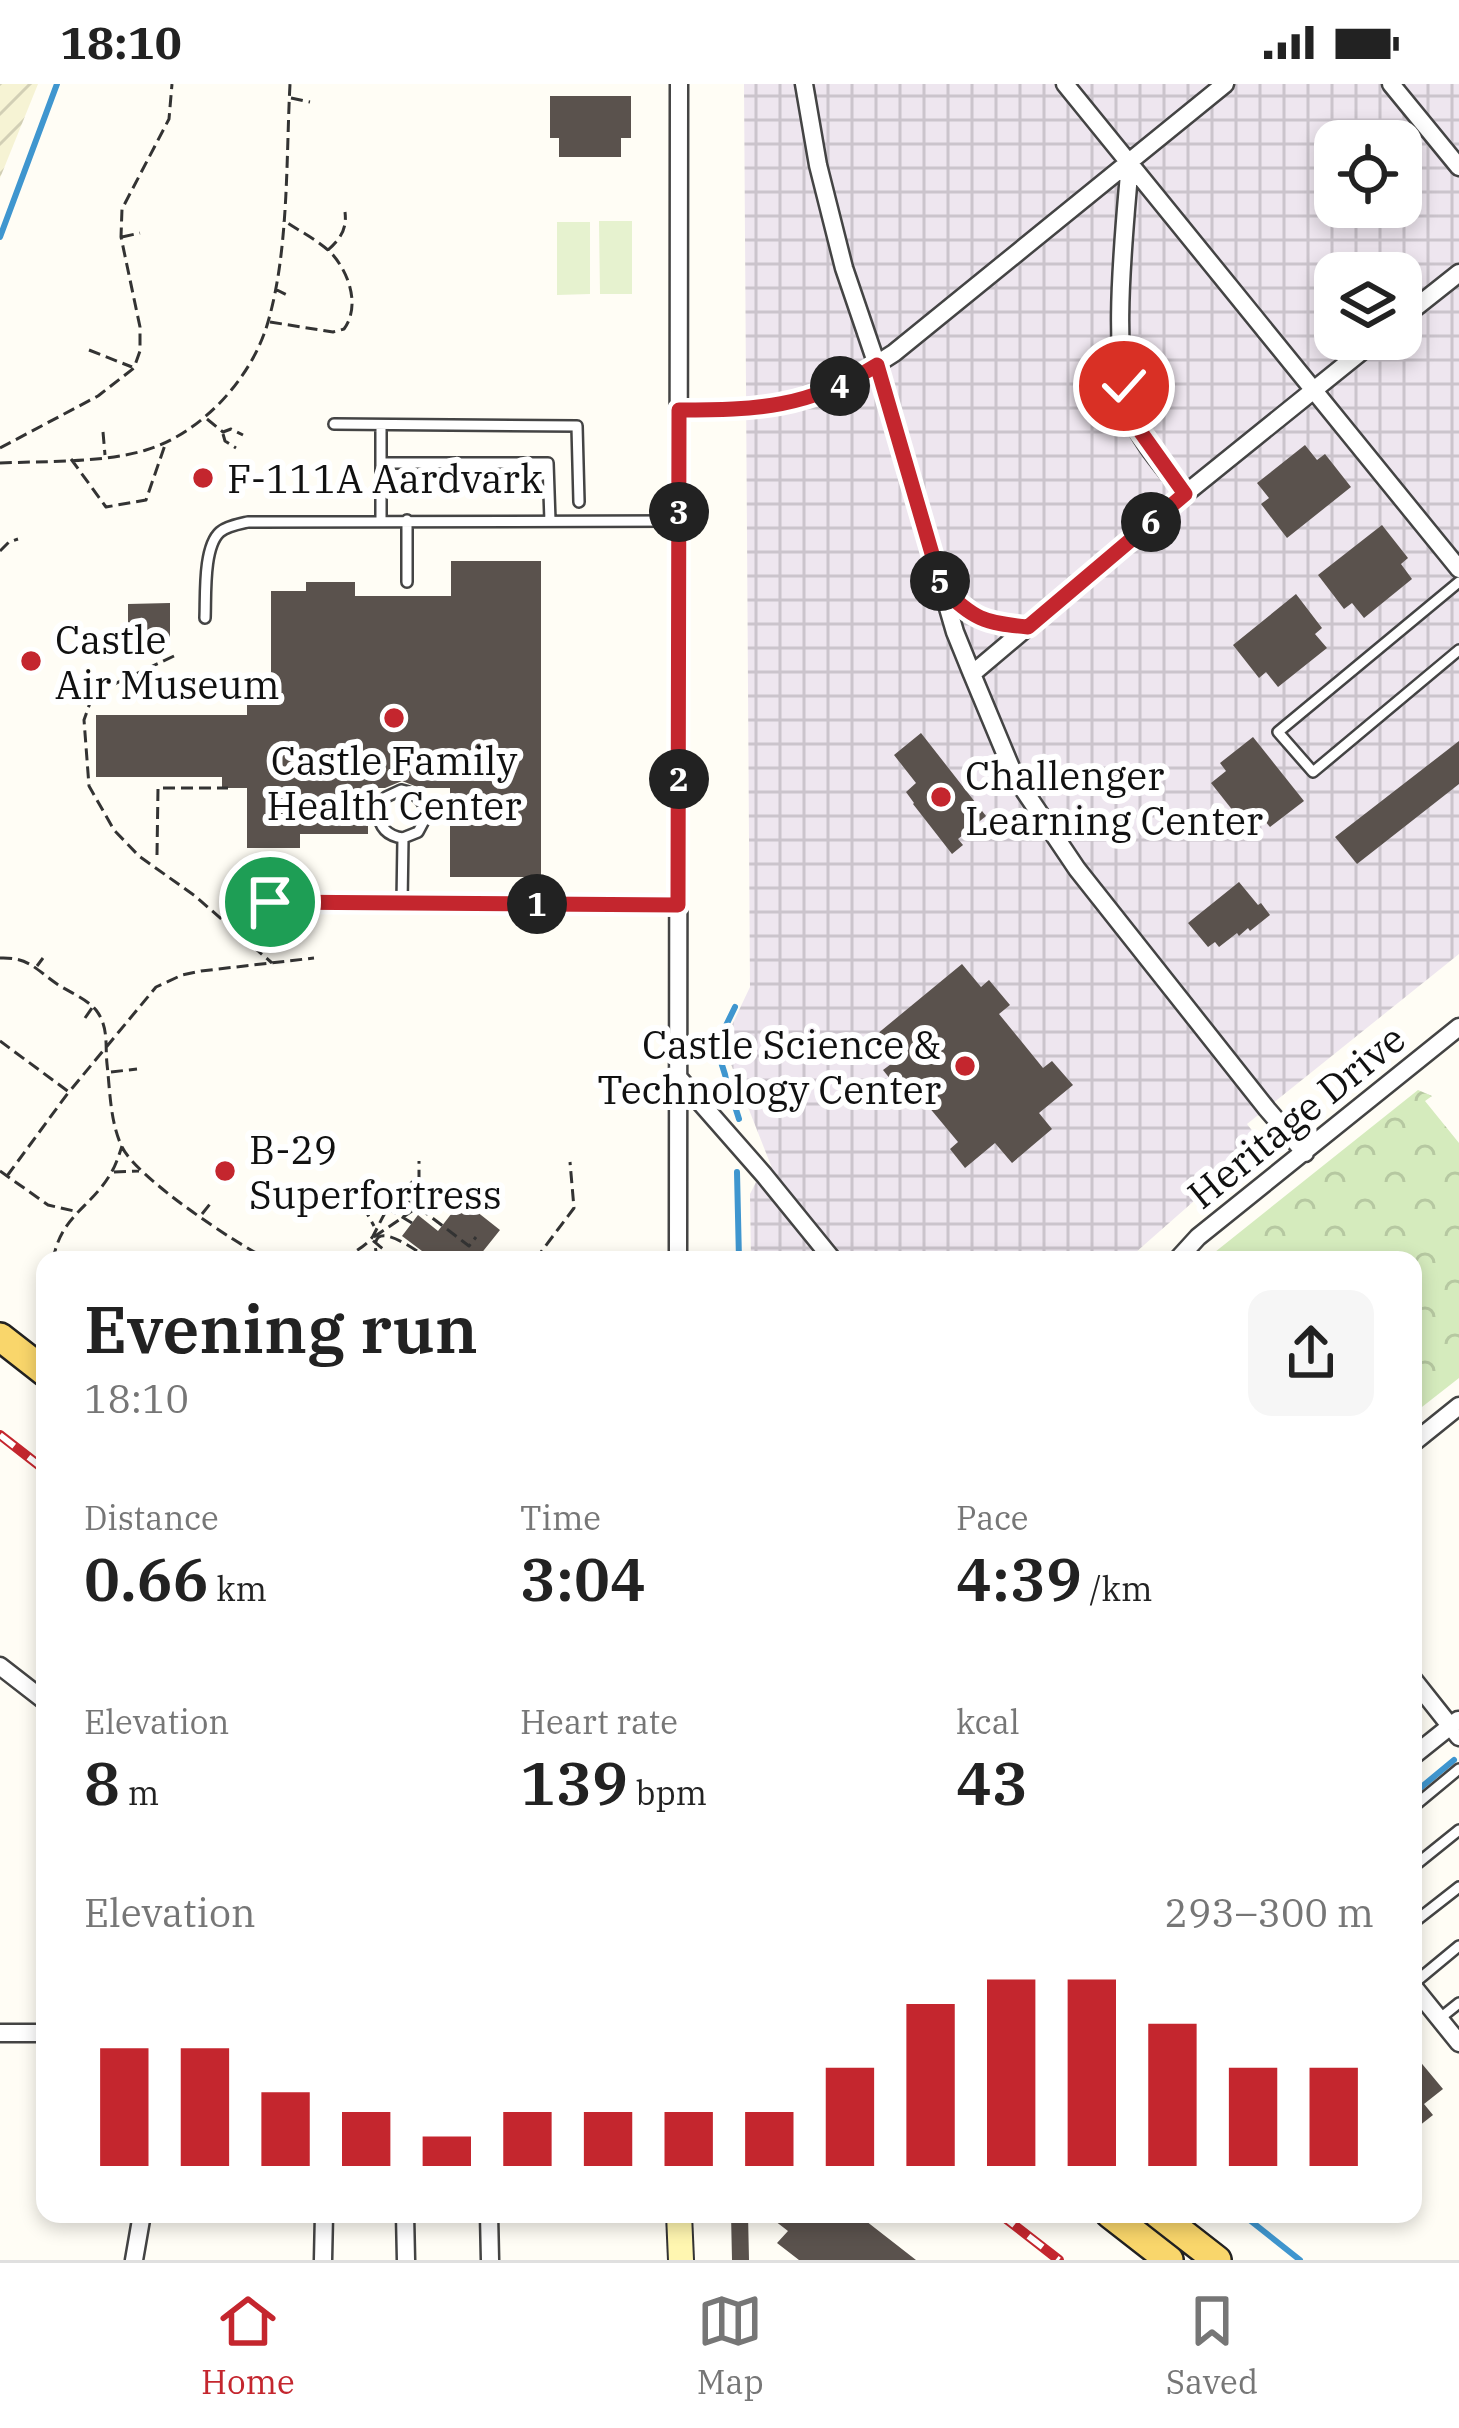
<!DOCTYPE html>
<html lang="en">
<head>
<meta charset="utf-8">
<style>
  body { margin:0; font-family:"IBM Plex Serif",serif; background:#f6f6f6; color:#222; height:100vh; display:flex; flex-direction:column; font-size:45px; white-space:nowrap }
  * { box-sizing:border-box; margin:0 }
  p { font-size:39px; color:#767676 }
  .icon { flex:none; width:66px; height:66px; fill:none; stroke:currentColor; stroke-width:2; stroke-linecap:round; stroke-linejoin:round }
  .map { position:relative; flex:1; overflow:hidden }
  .details { position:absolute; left:36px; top:1167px; width:1386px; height:972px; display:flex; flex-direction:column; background:#fff; border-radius:24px; box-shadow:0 6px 18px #0003 }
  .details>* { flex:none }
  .fabs { position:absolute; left:1314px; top:36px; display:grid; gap:24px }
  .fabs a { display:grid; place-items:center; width:108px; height:108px; border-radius:24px; background:#fff; box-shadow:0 6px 18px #0003; font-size:60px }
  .pin { position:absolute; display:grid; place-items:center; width:102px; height:102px; color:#fff; margin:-51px; border:6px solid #fff; border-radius:50%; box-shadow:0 3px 12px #0007 }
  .km { position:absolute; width:60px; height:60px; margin:-30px; border-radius:50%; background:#222; color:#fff; font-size:33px; line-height:60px; text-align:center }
  .round { display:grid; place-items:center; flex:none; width:126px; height:126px; border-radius:24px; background:#f6f6f6 }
  .summary { display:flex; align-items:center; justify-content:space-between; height:204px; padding:0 48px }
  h1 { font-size:66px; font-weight:600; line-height:90px }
  .figures { display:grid; grid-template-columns:repeat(3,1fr); gap:18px; height:204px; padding:12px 48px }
  .figures div { display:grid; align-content:center }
  .figures b { font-size:60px; font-weight:600 }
  .figures small { font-size:33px; font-weight:400 }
  .figures p { font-size:33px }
  .chart { height:336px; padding:24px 48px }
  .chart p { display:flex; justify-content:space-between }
  .chart svg { width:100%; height:216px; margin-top:12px; stroke:#c4262e; stroke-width:6 }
  .status { display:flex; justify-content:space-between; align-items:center; height:84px; padding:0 60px; background:#fff; direction:ltr }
  .status svg { height:33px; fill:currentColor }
  .tabs { display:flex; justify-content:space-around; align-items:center; height:168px; border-top:3px solid #e0e0e0; background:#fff; font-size:33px; color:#767676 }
  .tabs a { display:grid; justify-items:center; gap:6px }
  .tabs .current { color:#c4262e }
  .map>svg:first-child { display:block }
  .industrial { fill:url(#industrial-grid); fill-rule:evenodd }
  .farmland { fill:url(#farmland-furrows) }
  .park { fill:url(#park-crowns) }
  .pitch { fill:#e6f2cf }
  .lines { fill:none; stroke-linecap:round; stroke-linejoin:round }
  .stream { stroke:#3f96cf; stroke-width:6 }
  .building { fill:#5a524d }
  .service-casing { stroke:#444; stroke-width:14 }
  .minor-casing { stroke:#444; stroke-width:21 }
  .secondary-casing { stroke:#333; stroke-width:28 }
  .primary-casing { stroke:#222; stroke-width:32 }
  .path { stroke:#333; stroke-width:3; stroke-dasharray:12 6; stroke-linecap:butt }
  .service { stroke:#fff; stroke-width:9 }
  .minor { stroke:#fff; stroke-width:16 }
  .secondary { stroke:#fff6b0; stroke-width:24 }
  .primary { stroke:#f9d66b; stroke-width:27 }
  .rail-casing { stroke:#c4262e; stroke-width:10 }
  .rail { stroke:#fff; stroke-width:6; stroke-dasharray:18; stroke-linecap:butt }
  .route-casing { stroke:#fff; stroke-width:24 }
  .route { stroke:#c4262e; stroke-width:15 }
  .poi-dot { fill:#c4262e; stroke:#fff; stroke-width:4.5 }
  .labels { text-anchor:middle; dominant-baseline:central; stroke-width:12; stroke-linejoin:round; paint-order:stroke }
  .poi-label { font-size:39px; fill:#111; stroke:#fff; text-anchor:start }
  .street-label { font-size:39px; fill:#111; stroke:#fff }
</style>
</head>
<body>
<div class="status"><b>18:10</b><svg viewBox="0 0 49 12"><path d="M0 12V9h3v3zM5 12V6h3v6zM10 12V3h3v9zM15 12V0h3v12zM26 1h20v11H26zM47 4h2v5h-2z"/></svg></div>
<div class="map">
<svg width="1459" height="2176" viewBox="0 0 1459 2176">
  <defs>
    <pattern id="industrial-grid" width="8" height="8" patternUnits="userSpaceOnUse" patternTransform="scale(3)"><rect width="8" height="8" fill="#eee6ef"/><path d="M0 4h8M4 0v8" fill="none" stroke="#cbc4cc"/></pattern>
    <pattern id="farmland-furrows" width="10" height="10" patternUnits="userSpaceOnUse" patternTransform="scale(3)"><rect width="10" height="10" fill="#f6f3d4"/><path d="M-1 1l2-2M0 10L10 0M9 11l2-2" fill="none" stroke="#d2cfb5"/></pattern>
    <pattern id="park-crowns" width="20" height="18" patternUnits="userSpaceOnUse" patternTransform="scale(3)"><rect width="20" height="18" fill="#d5ebbd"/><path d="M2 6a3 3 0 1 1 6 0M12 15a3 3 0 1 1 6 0" fill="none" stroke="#b6c8a1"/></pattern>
  </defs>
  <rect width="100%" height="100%" fill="#fffdf5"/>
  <path class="industrial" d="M744,0H1459V870L1247,1040L1261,1058L1127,1176H751L750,1110L756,1098L772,1084L723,960L750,903ZM1335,57H1401V123H1335ZM1335,189H1401V255H1335Z"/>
  <path class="farmland" d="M0,0H38L0,94Z"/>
  <path class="park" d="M1418,1006L1432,1012L1425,1017L1459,1059V1294L1413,1330V1176H1205Z"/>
  <path class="pitch" d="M599,137H632V210H600Z
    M557,138H590V210L557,211Z"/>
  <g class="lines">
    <path class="stream" d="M0,153L57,0
      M735,923L716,962L739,1035
      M737,1088L739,1176
      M1413,1710L1454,1676
      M1242,2130L1300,2176"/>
  </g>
  <path class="building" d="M550,12H631V54H621V73H559V54H550Z
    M1305,361L1317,376L1325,370L1351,403L1287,454L1261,420L1269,414L1257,399Z
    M1382,441L1408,474L1401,480L1412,495L1364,534L1352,519L1344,525L1318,491Z
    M451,477H541V793H450V704H420L402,697L385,704H368V750H300V764H247V704H222V693H96V631H247V593H271V507H306V498H355V512H451Z
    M1296,510L1322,544L1315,550L1327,564L1278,603L1266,588L1259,594L1233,561Z
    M170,519V553L128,554V520Z
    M921,649L986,732L958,755L963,761L952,770L913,720L914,719L906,708L916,699L894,671Z
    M1253,653L1304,717L1270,743L1264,736L1249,747L1211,699L1226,687L1220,679Z
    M1459,657V700L1357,780L1335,753Z
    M1239,798L1258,821L1261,819L1270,831L1250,847L1248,844L1239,852L1237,849L1219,863L1215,858L1208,863L1188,839Z
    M962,880L981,903L989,896L1010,921L999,930L1043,984L1052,977L1073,1001L1039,1029L1052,1045L1012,1079L995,1059L965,1084L950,1065L958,1058L908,998L899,1006L883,986L891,980L871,955Z
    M462,1116L500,1146L476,1176H434L402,1152L418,1131L438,1147Z
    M1413,1969L1443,2005L1424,2020L1433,2031L1419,2042L1413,2035Z
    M731,2130H748L749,2176H732Z
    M766,2130H857L916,2176H799L777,2159L788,2147Z"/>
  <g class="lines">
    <defs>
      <path id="service" d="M334,340L577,342L579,418
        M381,341V379
        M407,436V498
        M381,437V379H548L550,437
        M1459,498L1278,648L1313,688L1459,566
        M205,534C206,512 203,463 220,448C227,442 239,440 248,438L679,437
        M270,818L678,821
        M402,819L403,754L418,748L426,733C425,717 417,709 401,706L386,713L378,727C379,743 387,752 403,754
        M1413,1723L1459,1685
        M1413,1783L1459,1746
        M1413,1839L1459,1803
        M1413,1900L1459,1862
        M1439,1935L1459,1919"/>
      <path id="minor" d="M804,0L818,81L844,184L877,281L955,548L972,590
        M1065,0L1459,485
        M1391,0L1459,83
        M1130,78C1125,143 1108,283 1135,341C1147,365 1168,388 1185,410
        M1401,235L1459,189
        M679,326C773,326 814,322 894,269L1225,0
        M944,506C974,536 985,539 1027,543
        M678,993L764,1091L833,1176
        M1305,1069L1267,1025L1077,785L1015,693L972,590L1185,410L1377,255
        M678,1176L679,0
        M1177,1176L1198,1153L1459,943
        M1413,1359L1459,1322
        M0,1582L45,1617
        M1413,1595L1459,1653
        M1413,1672L1458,1636
        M1413,1902L1459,1959
        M0,1949H45
        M405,2130L406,2176
        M489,2130L490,2176
        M134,2176L142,2130
        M323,2176L324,2130"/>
      <path id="secondary" d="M679,2130L681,2176"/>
      <path id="primary" d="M0,1253L45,1288
        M1110,2130L1169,2176
        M1158,2130L1217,2176"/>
    </defs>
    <use href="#service" class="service-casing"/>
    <use href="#minor" class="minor-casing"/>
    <use href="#secondary" class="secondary-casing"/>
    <use href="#primary" class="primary-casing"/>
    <path class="path" d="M291,14L310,18
      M122,153L140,149
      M328,166C341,154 347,145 345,128
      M275,205L289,212
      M270,238L333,248L344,245C360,223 350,191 333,171C320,157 299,147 283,136
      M89,266L132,283
      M207,335L223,348L231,345L243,351
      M103,348L105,371
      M223,350L225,357L236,364
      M0,364L98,312L134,284L140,267V243L121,153L122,125L169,35L172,0
      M71,375L106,423L146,416L165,361
      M0,379C44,377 105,379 146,366C202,349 252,294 268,238C289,166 286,75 290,0
      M0,467L9,458L18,455
      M174,572L108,603L91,616L84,636L89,702L114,746L139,772L195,812L272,879
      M157,771L158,704H228
      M0,874C29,873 35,885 57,900C69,908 87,915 96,926C109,943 105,961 107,980C110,1006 110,1038 122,1063C138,1095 235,1159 269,1176
      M37,882L43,874
      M85,934L92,924
      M0,957L69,1008L156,903L182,891L201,887L314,874
      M111,988L137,985
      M0,1087L48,1121L74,1127
      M114,1088L139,1087
      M7,1092L68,1009
      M363,1122L374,1142
      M202,1130L210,1120
      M412,1139L387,1124L413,1097H419V1077
      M53,1176C61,1131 91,1124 111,1089C116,1081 119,1071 122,1062
      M308,1176V1170
      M342,1176C352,1169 367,1162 373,1152C389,1122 386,1116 423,1119
      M378,1176C363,1127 416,1166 430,1176
      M396,1176L371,1155L418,1123L469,1162L476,1153
      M535,1176L574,1124L570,1078"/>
    <use href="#service" class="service"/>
    <use href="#minor" class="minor"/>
    <use href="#secondary" class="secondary"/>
    <use href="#primary" class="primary"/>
    <defs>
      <path id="rail" d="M0,1351L45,1386
        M1000,2130L1059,2176"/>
    </defs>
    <use href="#rail" class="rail-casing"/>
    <use href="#rail" class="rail"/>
  </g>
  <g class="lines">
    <defs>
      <path id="route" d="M270,818L678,821L679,326C757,326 808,324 877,281L942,504C974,535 983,539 1028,543L1185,410L1135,340L1124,302"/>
    </defs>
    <use href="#route" class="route-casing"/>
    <use href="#route" class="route"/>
  </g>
  <g class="poi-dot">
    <circle cx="203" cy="394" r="12"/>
    <circle cx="31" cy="577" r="12"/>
    <circle cx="394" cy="634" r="12"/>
    <circle cx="941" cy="713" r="12"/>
    <circle cx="965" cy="982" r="12"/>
    <circle cx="225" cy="1087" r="12"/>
  </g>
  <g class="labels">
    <g class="poi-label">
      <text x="227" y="394">F-111A Aardvark</text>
      <text x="55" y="555">Castle<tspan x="55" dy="45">Air Museum</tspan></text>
      <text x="394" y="676" text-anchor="middle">Castle Family<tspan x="394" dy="45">Health Center</tspan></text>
      <text x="965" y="691">Challenger<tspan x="965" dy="45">Learning Center</tspan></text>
      <text x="941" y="960" text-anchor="end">Castle Science &amp;<tspan x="941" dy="45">Technology Center</tspan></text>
      <text x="249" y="1065">B-29<tspan x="249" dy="45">Superfortress</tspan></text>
    </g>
    <g class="street-label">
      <text transform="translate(1296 1032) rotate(-39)">Heritage Drive</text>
    </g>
  </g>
</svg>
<div class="fabs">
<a><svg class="icon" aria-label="locate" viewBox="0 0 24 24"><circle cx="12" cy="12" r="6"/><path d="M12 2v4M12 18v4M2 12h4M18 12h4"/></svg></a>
<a><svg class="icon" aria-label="layers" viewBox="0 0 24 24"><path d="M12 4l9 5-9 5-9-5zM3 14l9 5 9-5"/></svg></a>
</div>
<div class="pin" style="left:270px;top:818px;background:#1e9e55"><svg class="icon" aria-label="arrive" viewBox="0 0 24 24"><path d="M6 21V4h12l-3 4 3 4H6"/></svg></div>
<div class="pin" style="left:1124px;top:302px;background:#d93025"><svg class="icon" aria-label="check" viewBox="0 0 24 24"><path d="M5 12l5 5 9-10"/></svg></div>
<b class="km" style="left:537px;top:820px">1</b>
<b class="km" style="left:679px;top:695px">2</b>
<b class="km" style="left:679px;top:428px">3</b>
<b class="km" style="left:840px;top:302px">4</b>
<b class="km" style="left:940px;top:497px">5</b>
<b class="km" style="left:1151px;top:438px">6</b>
<section class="details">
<div class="summary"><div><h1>Evening run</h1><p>18:10</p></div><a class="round"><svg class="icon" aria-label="share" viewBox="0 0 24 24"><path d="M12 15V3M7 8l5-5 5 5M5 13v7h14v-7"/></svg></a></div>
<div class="figures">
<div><p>Distance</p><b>0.66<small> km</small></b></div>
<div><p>Time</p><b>3:04</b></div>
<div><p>Pace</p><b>4:39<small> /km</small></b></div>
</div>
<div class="figures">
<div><p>Elevation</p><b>8<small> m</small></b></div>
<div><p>Heart rate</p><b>139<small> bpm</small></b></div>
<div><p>kcal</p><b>43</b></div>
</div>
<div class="chart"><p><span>Elevation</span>293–300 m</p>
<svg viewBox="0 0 160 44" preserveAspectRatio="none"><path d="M5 44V20M15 44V20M25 44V29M35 44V33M45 44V38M55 44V33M65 44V33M75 44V33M85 44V33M95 44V24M105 44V11M115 44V6M125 44V6M135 44V15M145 44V24M155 44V24"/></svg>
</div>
</section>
</div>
<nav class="tabs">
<a class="current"><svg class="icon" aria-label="home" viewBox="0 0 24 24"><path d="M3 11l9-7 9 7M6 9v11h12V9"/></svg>Home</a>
<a><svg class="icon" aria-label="map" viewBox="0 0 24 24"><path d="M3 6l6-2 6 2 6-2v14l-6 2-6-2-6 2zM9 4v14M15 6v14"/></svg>Map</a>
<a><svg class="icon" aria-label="saved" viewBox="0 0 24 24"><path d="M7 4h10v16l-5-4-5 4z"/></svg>Saved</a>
</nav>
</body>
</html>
